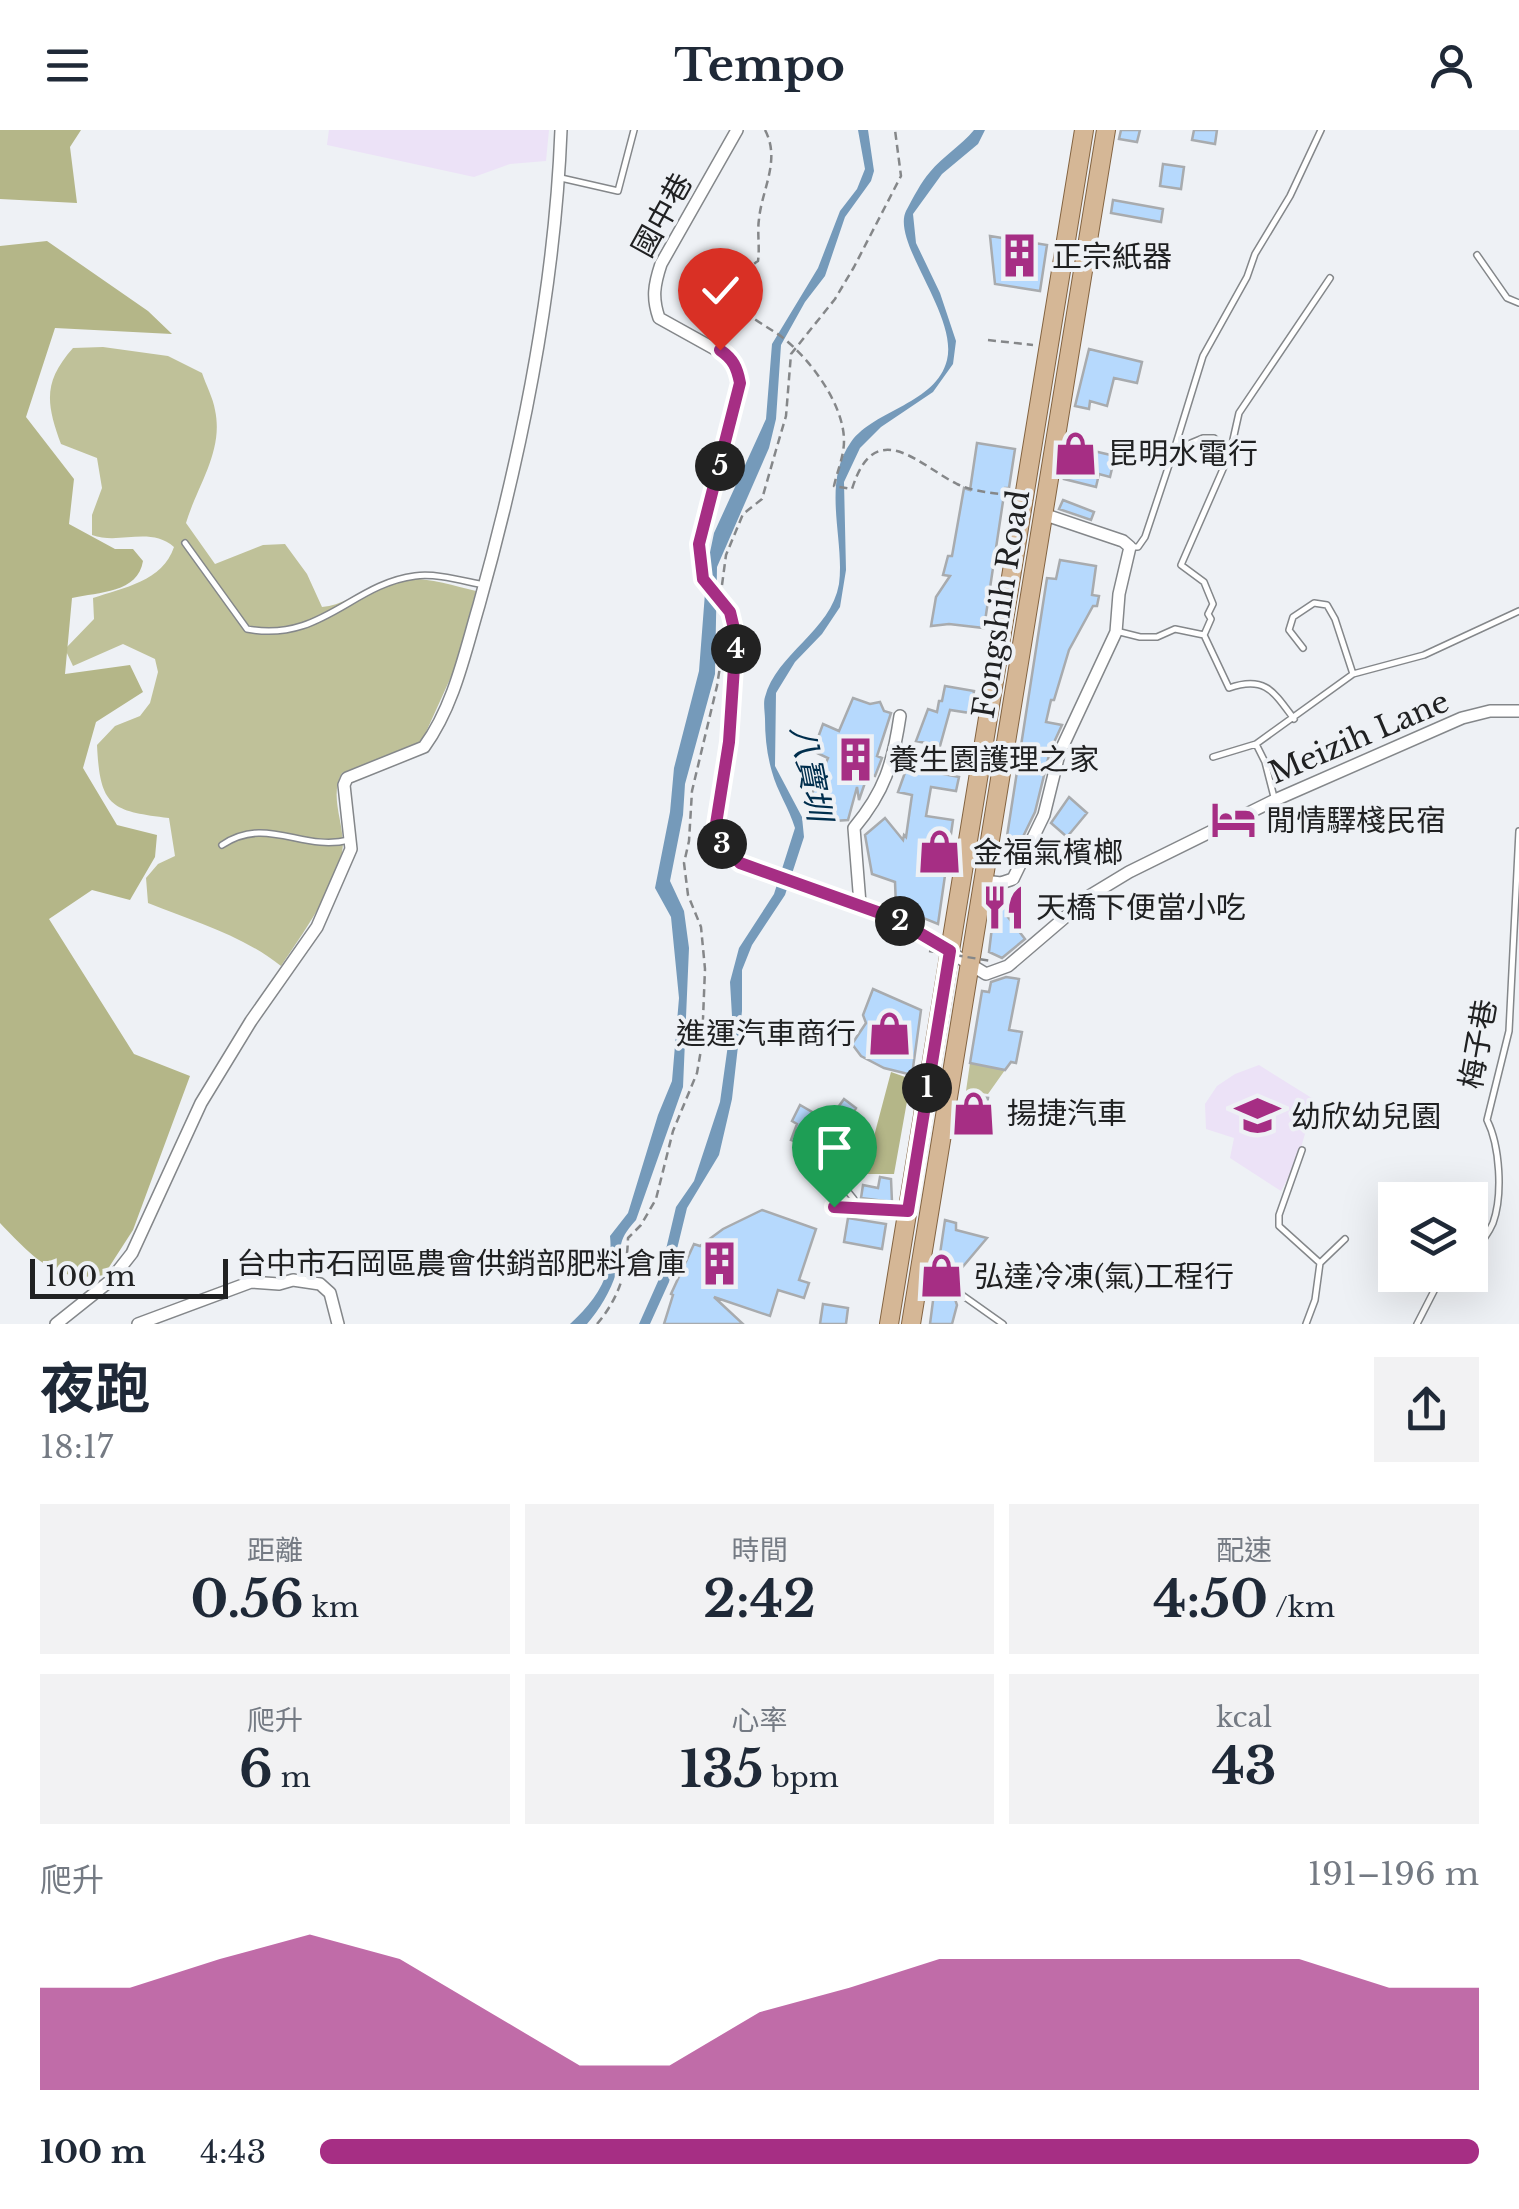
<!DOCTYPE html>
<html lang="zh-TW">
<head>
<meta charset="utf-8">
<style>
  body { margin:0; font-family:"Libre Baskerville","Noto Sans TC",serif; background:#f2f2f3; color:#1f2937; height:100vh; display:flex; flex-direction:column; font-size:38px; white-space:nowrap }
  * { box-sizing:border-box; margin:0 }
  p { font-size:32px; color:#747a83 }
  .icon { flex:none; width:55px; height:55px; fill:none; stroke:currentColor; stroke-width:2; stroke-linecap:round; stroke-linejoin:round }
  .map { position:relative; height:1194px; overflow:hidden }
  .side { display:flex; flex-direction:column; background:#fff; flex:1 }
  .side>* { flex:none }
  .tools { position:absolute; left:1378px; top:1052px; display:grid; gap:20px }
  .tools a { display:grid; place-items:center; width:110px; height:110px; border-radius:0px; background:#fff; box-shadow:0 10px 40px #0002; font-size:50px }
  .scale { position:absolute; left:30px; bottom:25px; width:198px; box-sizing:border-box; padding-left:10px; border:5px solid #202122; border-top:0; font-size:28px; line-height:35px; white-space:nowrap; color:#202122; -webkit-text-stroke:8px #eef1f5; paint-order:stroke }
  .pin { position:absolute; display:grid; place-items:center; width:85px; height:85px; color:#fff; margin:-102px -42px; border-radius:50% 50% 50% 0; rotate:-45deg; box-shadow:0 0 10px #0007 }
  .pin .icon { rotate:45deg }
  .km { position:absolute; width:50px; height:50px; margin:-25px; border-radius:50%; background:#222; color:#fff; font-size:28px; line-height:50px; text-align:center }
  .round { display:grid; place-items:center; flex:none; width:105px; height:105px; border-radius:0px; background:#f2f2f3 }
  .summary { display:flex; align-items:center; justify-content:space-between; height:170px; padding:0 40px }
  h1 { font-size:55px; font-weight:700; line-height:75px }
  .stats { display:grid; grid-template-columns:repeat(3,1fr); gap:15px; height:170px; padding:10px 40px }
  .stats div { display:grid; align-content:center; border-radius:0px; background:#f2f2f3; text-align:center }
  .stats b { font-size:50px; font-weight:700 }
  .stats small { font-size:28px; font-weight:400 }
  .stats p { font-size:28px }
  .chart { height:280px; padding:20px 40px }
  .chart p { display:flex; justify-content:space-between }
  .chart svg { width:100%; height:180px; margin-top:10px; fill:#a62e84; opacity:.7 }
  ul { padding:0 40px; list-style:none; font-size:32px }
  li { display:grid; grid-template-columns:160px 120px 1fr; align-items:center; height:75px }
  li i { height:25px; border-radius:12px; background:#a62e84 }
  header { display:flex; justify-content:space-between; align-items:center; height:130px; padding:0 40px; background:#fff; font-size:45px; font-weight:700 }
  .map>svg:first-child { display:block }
  .education { fill:#ece2f7 }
  .green { fill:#bfc199 }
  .forest { fill:#b4b688 }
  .water { fill:#759aba }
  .building { fill:#b6d9fd; stroke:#a8abae; stroke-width:2.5 }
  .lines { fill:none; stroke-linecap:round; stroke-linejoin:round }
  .lane-casing { stroke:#84878a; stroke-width:8 }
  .street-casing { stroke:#84878a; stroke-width:14 }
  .primary-casing { stroke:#836340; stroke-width:20 }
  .path { stroke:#858789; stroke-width:2.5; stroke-dasharray:8 5; stroke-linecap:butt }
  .lane { stroke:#fff; stroke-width:5 }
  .street { stroke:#fff; stroke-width:11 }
  .primary { stroke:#d5b796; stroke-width:18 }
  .path-bridge { stroke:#858789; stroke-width:2.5; stroke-dasharray:8 5; stroke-linecap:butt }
  .route-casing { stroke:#fff; stroke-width:20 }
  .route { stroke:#a62e84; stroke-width:12 }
  .labels { text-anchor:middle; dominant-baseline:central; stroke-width:8; stroke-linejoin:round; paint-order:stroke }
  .street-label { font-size:30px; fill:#202122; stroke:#eef1f5 }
  .poi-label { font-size:30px; fill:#202122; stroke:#eef1f5; text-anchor:start }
  .water-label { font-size:32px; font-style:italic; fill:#002e4d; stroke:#eef1f5 }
</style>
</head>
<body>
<header><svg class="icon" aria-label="menu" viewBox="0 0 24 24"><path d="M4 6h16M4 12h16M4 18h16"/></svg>Tempo<svg class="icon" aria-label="person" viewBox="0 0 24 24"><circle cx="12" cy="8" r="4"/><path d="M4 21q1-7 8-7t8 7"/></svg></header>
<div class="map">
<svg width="1519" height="1194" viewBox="0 0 1519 1194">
  <rect width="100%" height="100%" fill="#eef1f5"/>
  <path class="education" d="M329,0H549L546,31L510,34L474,47L327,15Z
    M1259,935L1315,970L1297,1031L1281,1061L1230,1028L1234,1008L1206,999L1205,974L1217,956L1235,944Z"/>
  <path class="green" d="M103,217L168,226L202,243C206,255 213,268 215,280C224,321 197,356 186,393L215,434L263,415L285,414L307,444L322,477C342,475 355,465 373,456C404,440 444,453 476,461L455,538L422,611L342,643C327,669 349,700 341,727C330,766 303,803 281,836C240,804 195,792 148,773L146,748L158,734L175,726L169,688C110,681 100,676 97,615L115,596L140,586L150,573L158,542L155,529L123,514L73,536L65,519L94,489L93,468C123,458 163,451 174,417C150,396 119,415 92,405V385L102,358L97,328L61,314C46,273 43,252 73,218Z
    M970,933L1005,940L988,964L966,961Z"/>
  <path class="forest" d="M0,0H81L70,17L77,73L0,69Z
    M47,111L148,181L172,204L55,198L26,287L74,349L69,394L115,419H133L143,431C138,463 99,462 72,468L65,544L130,535L143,562L96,592L83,638L117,695L157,705L155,727L130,770L92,760L49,789L134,924L190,946L133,1100L104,1145C55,1154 31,1125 0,1093V116Z
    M891,942L911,949L894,1044H864Z"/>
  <path class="water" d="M858,0H868L874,41L871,51L845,87L825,146L805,172L781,215L776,289L769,318L717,437L715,544L685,654L683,685L670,751L684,781L689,818L683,957L636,1090C614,1114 624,1117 616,1143C611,1161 599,1180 587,1194H570C597,1169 614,1144 610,1106L628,1083L658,985L672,951L679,868L671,787L655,758L670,682L674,638L699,541L707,437L714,403L766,289L772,214L818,138L840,81L857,59L865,39Z
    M974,0H985L978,14L942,44L913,84L916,113L940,163L956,211L953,234L933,262L881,297L860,318L844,352L846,440L840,477L822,504L795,532L776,563L775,636L802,687L804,707L785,765L752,815L742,840V881L732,969L719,1025L687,1078L669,1152L650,1194H639L659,1149L676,1077L694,1051L720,972L732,886L730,852L739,818L774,764L795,698C789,678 777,661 772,642C767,625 765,607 765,589C765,583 763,573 765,567C776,524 831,501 839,454C845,409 821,354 851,312C875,279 936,274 947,230C958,185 891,112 906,81C913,68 921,52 930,42C943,26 961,16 974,0Z"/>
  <path class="building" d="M1121,0H1140L1137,12L1119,9Z
    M1194,0H1217L1215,14L1192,10Z
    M1163,34L1184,37L1181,59L1160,56Z
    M1113,70L1163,79L1161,92L1111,83Z
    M990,106L1047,115L1040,161L995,154Z
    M1089,219L1142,232L1137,253L1114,248L1107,276L1090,271L1089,279L1075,276Z
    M977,313L1015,319L1009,358H1005L984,498L949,494L931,496L936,467L950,446L943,445L948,426H952L964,358L970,360Z
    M1072,316L1115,326L1110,347L1099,344L1096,357L1064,349Z
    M1063,370L1094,382L1091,390L1059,379Z
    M1060,430L1096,436L1092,465L1099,466L1097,476H1093L1069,520L1054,570H1051L1046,592L1062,595L1050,621L1035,682L1016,721L1005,719L1047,448L1056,449Z
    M945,556L974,561L970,583L950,580L940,616L916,611L928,579L937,582L939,571H942Z
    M853,568L870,574L880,572L884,581L891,583L877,626L882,628L875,646L868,644L859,670L857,657L848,690L834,691L828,682L813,677L816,669L811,666L828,628L813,621L823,594L839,601Z
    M907,637L959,647L956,661L931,657L926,686L953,690L938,794L896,777L895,752L872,744L865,705L885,688L903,710L904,705L906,707L912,665L898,662Z
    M1069,667L1087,683L1067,707L1051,693Z
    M996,764L1017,768L1008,787L1025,809L1002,828L989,822Z
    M1006,847L1019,849L1009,900L1022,902L1016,933L1011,932L1005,940L970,933L982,861L989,862L991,852Z
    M873,859L921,880L912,945L884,938L861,926L852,914L866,893L863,885Z
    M965,966L988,968L984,992L961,989Z
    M844,969L856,978L850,988L863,997L856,1009L842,1001L835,1014L815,1001L813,1004L807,1000L802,1014L791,1010L797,994L792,991L800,975L828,991Z
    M880,1047L891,1049L892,1072L861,1068L863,1055L878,1058Z
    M762,1080L816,1099L799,1150L809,1153L804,1168L778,1160L770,1186L714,1167L743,1194H664L673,1165L671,1164L694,1114L700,1116L723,1099Z
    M848,1088L886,1094L882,1119L844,1112Z
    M945,1090L956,1093V1100L987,1108L949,1153L936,1151Z
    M934,1163L955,1169L957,1175L952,1194H930Z
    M823,1174L848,1178L846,1194H820Z"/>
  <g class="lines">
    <defs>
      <path id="lane" d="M561,48L618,61L634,0
        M1477,125L1507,168L1519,173
        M1174,320L1203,226L1247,147L1255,124L1290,66L1321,0
        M185,413L247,499C321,513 352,454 415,446C436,443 463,451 484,455
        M1133,417H1138L1145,407L1174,320L1203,308H1214L1230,323
        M1116,501L1140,507H1157L1175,499L1204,505L1229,558C1265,545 1274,562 1294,589
        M1204,505L1211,489L1208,484L1213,474L1204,452L1181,435L1230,323L1239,283L1330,148
        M1303,518L1289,500L1293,487L1314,473L1327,475L1335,489L1353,544
        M1256,614L1353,544L1424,525L1519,481
        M1213,627L1256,614L1265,632L1274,667
        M222,715C267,685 302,722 349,710
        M1302,1020L1279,1085V1096L1320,1133
        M815,1028C829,1047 847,1055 858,1076L905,1081
        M834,1077L858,1076
        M1470,1126C1479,1116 1488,1105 1493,1093C1503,1065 1500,1016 1487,990L1509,901L1519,701
        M922,1155L955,1160L1003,1194
        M1306,1194L1315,1170L1320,1133L1345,1109
        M1417,1194L1436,1157L1449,1145"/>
      <path id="street" d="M737,0L661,134C654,155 652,168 659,188L731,228L738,239L740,253L699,414L703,449L730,482L736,507L729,611L716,695L720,711L728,723L740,733L894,788L986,844L1008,836L1091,765L1129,742L1275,670L1462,588L1490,581H1519
        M984,751L1001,753L1013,749L1044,685L1059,624L1116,502L1119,464L1130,417L1123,411L1043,384
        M860,774L854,698C885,661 893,633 900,586
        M56,1194L110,1151L132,1123L201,973L251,891L317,797L351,719L344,655L347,648L424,617C454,576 465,522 479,475C521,325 555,156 561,0
        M138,1194L251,1152L279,1154L293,1150L320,1154L330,1163L338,1194"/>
      <path id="primary" d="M889,1194L1084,0
        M911,1194L1106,0"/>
    </defs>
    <use href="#lane" class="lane-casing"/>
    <use href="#street" class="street-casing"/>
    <use href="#primary" class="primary-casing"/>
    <path class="path" d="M765,0C781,30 762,59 759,89C757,103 760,116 758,131C743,141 729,155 740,175C747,187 770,198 782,207C810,229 844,274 844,311C844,326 837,342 834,356L852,359C875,285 919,335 957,354C974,362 993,363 1011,365
      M988,210L1033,215
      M722,455L726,425L743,384L762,369L776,320L786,286L791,224L835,169L854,137L901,46L895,0
      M597,1194C619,1168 627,1142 628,1108L641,1095L656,1069L673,1001L697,943L702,914L705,839L701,797L688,765L684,733L689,711L692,661L717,556L721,530L720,498"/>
    <use href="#lane" class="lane"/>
    <use href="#street" class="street"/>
    <use href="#primary" class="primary"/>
    <path class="path-bridge" d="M929,821L992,831"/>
  </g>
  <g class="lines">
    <defs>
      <path id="route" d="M720,220C733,229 737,237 740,253L699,414L703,449L730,482L736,507L729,612L716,694L720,711L740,733L894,788L950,821L908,1081L834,1077"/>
    </defs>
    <use href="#route" class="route-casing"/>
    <use href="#route" class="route"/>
  </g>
  <defs>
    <symbol id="building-bare" viewBox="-9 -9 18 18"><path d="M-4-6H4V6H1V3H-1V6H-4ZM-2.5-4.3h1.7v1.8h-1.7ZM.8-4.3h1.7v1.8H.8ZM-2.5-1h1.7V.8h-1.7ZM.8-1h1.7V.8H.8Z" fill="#a62e84" stroke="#eef1f5" stroke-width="2.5" paint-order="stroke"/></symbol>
    <symbol id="shop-bare" viewBox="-9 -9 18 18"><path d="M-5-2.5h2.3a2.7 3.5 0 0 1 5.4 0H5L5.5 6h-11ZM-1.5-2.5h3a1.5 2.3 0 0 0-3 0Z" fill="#a62e84" stroke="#eef1f5" stroke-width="2.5" paint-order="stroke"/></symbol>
    <symbol id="hotel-bare" viewBox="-9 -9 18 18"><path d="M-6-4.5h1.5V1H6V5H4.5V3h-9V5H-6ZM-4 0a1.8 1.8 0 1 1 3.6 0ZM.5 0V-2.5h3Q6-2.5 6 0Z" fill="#a62e84" stroke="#eef1f5" stroke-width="2.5" paint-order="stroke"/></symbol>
    <symbol id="restaurant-bare" viewBox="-9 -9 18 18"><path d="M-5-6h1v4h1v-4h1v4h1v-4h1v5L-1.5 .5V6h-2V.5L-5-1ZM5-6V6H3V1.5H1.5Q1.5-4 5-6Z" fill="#a62e84" stroke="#eef1f5" stroke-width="2.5" paint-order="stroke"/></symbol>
    <symbol id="school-bare" viewBox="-9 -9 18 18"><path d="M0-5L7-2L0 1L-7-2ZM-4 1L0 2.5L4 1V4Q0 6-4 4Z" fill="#a62e84" stroke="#eef1f5" stroke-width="2.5" paint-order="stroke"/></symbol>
  </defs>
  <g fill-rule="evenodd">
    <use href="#building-bare" x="988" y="94" width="63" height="63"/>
    <use href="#shop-bare" x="1044" y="292" width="63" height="63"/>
    <use href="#building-bare" x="824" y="598" width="63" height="63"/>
    <use href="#hotel-bare" x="1202" y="658" width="63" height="63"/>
    <use href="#shop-bare" x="908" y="690" width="63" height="63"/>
    <use href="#restaurant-bare" x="972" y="746" width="63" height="63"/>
    <use href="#shop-bare" x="858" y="872" width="63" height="63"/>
    <use href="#shop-bare" x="942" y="952" width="63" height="63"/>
    <use href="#school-bare" x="1226" y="954" width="63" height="63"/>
    <use href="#building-bare" x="688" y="1102" width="63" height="63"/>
    <use href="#shop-bare" x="910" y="1114" width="63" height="63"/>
  </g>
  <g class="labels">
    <g class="street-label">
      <text transform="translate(662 85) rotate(-61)">國中巷</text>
      <text transform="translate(1001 474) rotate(-81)">Fongshih Road</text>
      <text transform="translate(1359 607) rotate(-23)">Meizih Lane</text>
      <text transform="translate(1478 914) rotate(-80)">梅子巷</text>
    </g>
    <g class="poi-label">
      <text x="1052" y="126">正宗紙器</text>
      <text x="1108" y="323">昆明水電行</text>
      <text x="889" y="629">養生園護理之家</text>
      <text x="1266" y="690">閒情驛棧民宿</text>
      <text x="973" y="722">金福氣檳榔</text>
      <text x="1036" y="777">天橋下便當小吃</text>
      <text x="856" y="903" text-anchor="end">進運汽車商行</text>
      <text x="1007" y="983">揚捷汽車</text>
      <text x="1291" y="986">幼欣幼兒園</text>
      <text x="686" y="1133" text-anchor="end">台中市石岡區農會供銷部肥料倉庫</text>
      <text x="974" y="1146">弘達冷凍(氣)工程行</text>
    </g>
    <g class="water-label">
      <text transform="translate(811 643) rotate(79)">八寶圳</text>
    </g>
  </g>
</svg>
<div class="tools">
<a><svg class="icon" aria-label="layers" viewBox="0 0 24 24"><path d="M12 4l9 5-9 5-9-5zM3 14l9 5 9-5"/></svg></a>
</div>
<div class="scale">100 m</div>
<div class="pin" style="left:834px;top:1077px;background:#1e9e55"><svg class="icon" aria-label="arrive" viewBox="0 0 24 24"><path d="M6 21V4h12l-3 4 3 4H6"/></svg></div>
<div class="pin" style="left:720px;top:220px;background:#d93025"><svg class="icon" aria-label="check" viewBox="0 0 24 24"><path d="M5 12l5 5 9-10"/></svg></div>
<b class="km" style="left:927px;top:958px">1</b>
<b class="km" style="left:900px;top:791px">2</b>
<b class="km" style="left:722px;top:714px">3</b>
<b class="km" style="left:736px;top:519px">4</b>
<b class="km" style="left:720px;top:336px">5</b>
</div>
<section class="side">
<div class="summary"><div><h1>夜跑</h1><p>18:17</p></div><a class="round"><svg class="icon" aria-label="share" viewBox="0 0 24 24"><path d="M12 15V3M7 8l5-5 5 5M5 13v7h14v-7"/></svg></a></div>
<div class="stats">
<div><p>距離</p><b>0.56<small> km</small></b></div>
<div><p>時間</p><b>2:42</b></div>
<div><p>配速</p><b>4:50<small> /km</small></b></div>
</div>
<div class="stats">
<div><p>爬升</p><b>6<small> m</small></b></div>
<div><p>心率</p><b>135<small> bpm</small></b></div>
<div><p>kcal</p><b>43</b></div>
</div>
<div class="chart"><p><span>爬升</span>191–196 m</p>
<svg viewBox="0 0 160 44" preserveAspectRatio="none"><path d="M0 44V19L10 19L20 12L30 6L40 12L50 25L60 38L70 38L80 25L90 19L100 12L110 12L120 12L130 12L140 12L150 19L160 19V44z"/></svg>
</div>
<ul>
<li><b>100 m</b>4:43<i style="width:100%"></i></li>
</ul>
</section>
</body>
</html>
